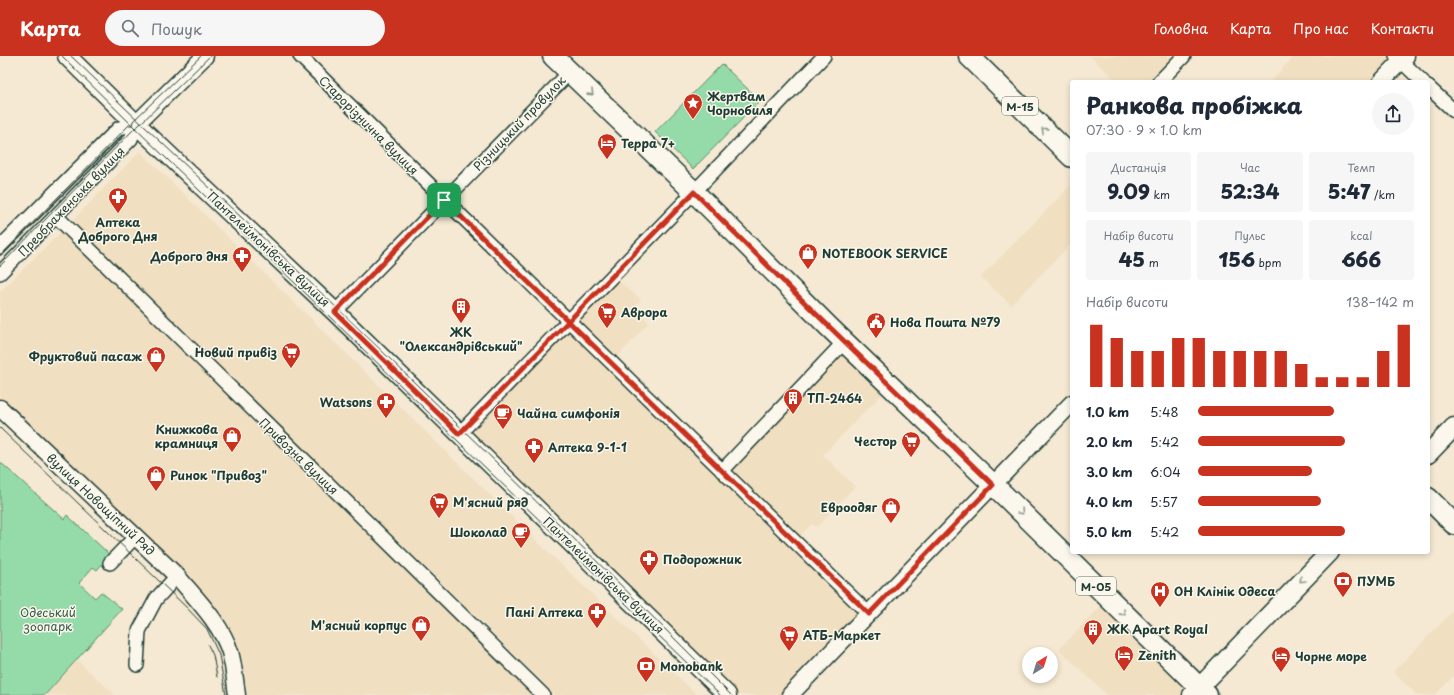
<!DOCTYPE html>
<html lang="uk">
<head>
<meta charset="utf-8">
<style>
  body { margin:0; font-family:"Playpen Sans",sans-serif; background:#f6f6f7; color:#1f2937; height:100vh; display:flex; flex-direction:column; font-size:15px; white-space:nowrap }
  * { box-sizing:border-box; margin:0 }
  p { font-size:13px; color:#747a83 }
  .icon { flex:none; width:22px; height:22px; fill:none; stroke:currentColor; stroke-width:2; stroke-linecap:round; stroke-linejoin:round }
  .map { position:relative; flex:1; overflow:hidden }
  .panel { position:absolute; left:1070px; top:24px; width:360px; height:474px; display:flex; flex-direction:column; background:#fff; border-radius:4px; box-shadow:0 2px 6px #0003 }
  .panel>* { flex:none }
  .needle { width:26px; rotate:38deg }
  .buttons { position:absolute; left:1022px; top:591px; display:grid; gap:8px }
  .buttons a { display:grid; place-items:center; width:36px; height:36px; border-radius:50%; background:#fff; box-shadow:0 2px 6px #0003; font-size:20px }
  .pin { position:absolute; display:grid; place-items:center; width:34px; height:34px; color:#fff; margin:-17px; border-radius:8px; box-shadow:0 2px 6px #0006 }
  .round { display:grid; place-items:center; flex:none; width:42px; height:42px; border-radius:21px; background:#f6f6f7 }
  .headline { display:flex; align-items:center; justify-content:space-between; height:68px; padding:0 16px }
  h1 { font-size:22px; font-weight:800; line-height:30px }
  .figures { display:grid; grid-template-columns:repeat(3,1fr); gap:6px; height:68px; padding:4px 16px }
  .figures div { display:grid; align-content:center; border-radius:4px; background:#f6f6f7; text-align:center }
  .figures b { font-size:20px; font-weight:800 }
  .figures small { font-size:11px; font-weight:400 }
  .figures p { font-size:11px }
  .chart { height:112px; padding:8px 16px }
  .chart p { display:flex; justify-content:space-between }
  .chart svg { width:100%; height:72px; margin-top:4px; stroke:#c8321e; stroke-width:6 }
  ul { padding:0 16px; list-style:none; font-size:13px }
  li { display:grid; grid-template-columns:64px 48px 1fr; align-items:center; height:30px }
  li i { height:10px; border-radius:5px; background:#c8321e }
  header { display:flex; align-items:center; gap:24px; box-sizing:border-box; height:56px; padding:0 20px; background:#c8321e; color:#fff }
  header strong { font-size:19px }
  nav { display:flex; gap:22px; margin-inline-start:auto; font-size:14px }
  .search { width:280px; height:36px; background:#f6f6f7; display:flex; align-items:center; gap:10px; box-sizing:border-box; padding:0 14px; border-radius:22px; color:#747a83; font-size:15px }
  .map>svg:first-child { display:block }
  .built { fill:#f1dfc2 }
  .green { fill:#95dba9; stroke:#5a8c6e }
  .lines { fill:none; stroke-linecap:round; stroke-linejoin:round }
  .minor-casing { stroke:#1f3d34; stroke-width:16 }
  .tertiary-casing { stroke:#1f3d34; stroke-width:19 }
  .secondary-casing { stroke:#1f3d34; stroke-width:21 }
  .primary-casing { stroke:#1f3d34; stroke-width:23 }
  .minor { stroke:#fbf7ec; stroke-width:13 }
  .tertiary { stroke:#fbf7ec; stroke-width:16 }
  .secondary { stroke:#fbf7ec; stroke-width:18 }
  .primary { stroke:#fbf7ec; stroke-width:20 }
  .tram { stroke:#1f3d34; stroke-width:1 }
  .oneway { stroke:#8d9a90 }
  .route-casing { stroke:#fff; stroke-width:8 }
  .route { stroke:#c8321e; stroke-width:5 }
  .labels { text-anchor:middle; dominant-baseline:central; stroke-width:3; stroke-linejoin:round; paint-order:stroke }
  .shield { fill:#fbf7ec; stroke:#61756b; stroke-width:1 }
  .shield-label { font-size:11px; font-weight:bold; fill:#1f3d34 }
  .poi-label { font-size:12px; font-weight:bold; fill:#1f3d34; stroke:#fbf7ec; text-anchor:start }
  .street-label { font-size:12px; fill:#1f3d34; stroke:#fbf7ec }
  .park-label { font-size:12px; fill:#375d4b; stroke:#fbf7ec }
</style>
</head>
<body>
<header>
<strong>Карта</strong>
<div class="search"><svg class="icon" aria-label="search" viewBox="0 0 24 24"><circle cx="10" cy="10" r="6"/><path d="M15 15l6 6"/></svg>Пошук</div>
<nav><a>Головна</a><a>Карта</a><a>Про нас</a><a>Контакти</a></nav>
</header>
<div class="map">
<svg width="1454" height="639" viewBox="0 0 1454 639">
  <rect width="100%" height="100%" fill="#f5e9d3"/>
  <filter id="ink" filterUnits="userSpaceOnUse"><feTurbulence type="fractalNoise" baseFrequency=".025" numOctaves="2"/><feDisplacementMap in="SourceGraphic" scale="8" xChannelSelector="R" yChannelSelector="G"/><feConvolveMatrix kernelMatrix="1 2 1 2 8 2 1 2 1" color-interpolation-filters="sRGB"/></filter>
  <g filter="url(#ink)">
    <path class="built" d="M1090,0H1191L1166,26H1118Z
      M1294,0H1395L1380,26H1270Z
      M140,95L546,494L697,639H555L479,563L70,167Z
      M1072,128V187L1011,249L981,221Z
      M64,173L535,639H248L240,594L214,549L0,349V236Z
      M615,221L641,244L634,252L649,266L613,306L571,265Z
      M568,267L868,558L789,639H729L463,379Z
      M844,289L889,331L823,399L855,430L817,471L812,468L796,484L724,415Z
      M1107,544L1197,630L1189,639H1107L1059,593Z
      M1454,554V620L1435,639H1417L1393,616Z
      M77,604L115,639H45Z"/>
    <path class="green" d="M722,8L760,45L693,113L655,76Z
      M0,406L64,463L67,459L110,499L97,514L93,511L79,527L95,542L101,536L122,553L45,639H0Z"/>
    <g class="lines">
      <defs>
        <path id="minor" d="M300,0L445,144L869,558
          M1396,0L1423,26
          M1159,26L1184,0
          M1428,31L1454,55
          M56,160L543,639
          M0,191L119,72L136,68
          M0,217L131,83L136,68
          M335,256L570,16
          M459,378L694,136L824,0
          M722,415L845,285
          M110,507L136,480
          M137,609L139,575L156,543L177,520"/>
        <path id="tertiary" d="M1381,26L1406,0
          M136,68L205,0
          M0,352L177,520C196,543 221,567 230,596C234,610 235,625 237,639
          M790,639L1072,347"/>
        <path id="secondary" d="M67,0L136,68L335,256L727,639
          M1428,398L1454,371
          M1192,639L1330,496"/>
        <path id="primary" d="M553,0L694,136L829,271L1007,442L1207,639
          M969,0L1072,101
          M1428,442L1454,468"/>
      </defs>
      <use href="#minor" class="minor-casing"/>
      <use href="#tertiary" class="tertiary-casing"/>
      <use href="#secondary" class="secondary-casing"/>
      <use href="#primary" class="primary-casing"/>
      <use href="#minor" class="minor"/>
      <use href="#tertiary" class="tertiary"/>
      <use href="#secondary" class="secondary"/>
      <use href="#primary" class="primary"/>
      <path class="tram" d="M62,0L135,72L720,639
        M71,0C159,86 251,169 339,254C472,381 602,510 731,639
        M0,200L129,69H132L133,65L201,0
        M0,210L135,72L138,70L210,0
        M0,372L186,551L207,573L219,599L226,639
        M208,589L213,599L217,621"/>
    </g>
    <defs><path id="oneway-chevron" d="M-2-3.5L2.5 0L-2 3.5" fill="none" stroke-width="1.6" stroke-linecap="round" stroke-linejoin="round"/></defs>
    <g class="oneway">
      <use href="#oneway-chevron" transform="translate(591 37) rotate(44)"/>
      <use href="#oneway-chevron" transform="translate(1044 74) rotate(-136)"/>
      <use href="#oneway-chevron" transform="translate(1021 456) rotate(45)"/>
      <use href="#oneway-chevron" transform="translate(1302 524) rotate(134)"/>
      <use href="#oneway-chevron" transform="translate(1123 557) rotate(44)"/>
    </g>
  </g>
  <g class="lines" filter="url(#ink)">
    <defs>
      <path id="route" d="M444,144L335,256L459,378C537,297 616,217 694,136L810,252L993,429L869,558L860,549L444,144"/>
    </defs>
    <use href="#route" class="route-casing"/>
    <use href="#route" class="route"/>
  </g>
  <defs>
    <symbol id="sight-pin" viewBox="-11 -11 22 30"><path d="M0 17L-7.5 6A9.5 9.5 0 1 1 7.5 6Z" fill="#c8321e" stroke="#fbf7ec"/><path d="M0-6L1.8-2.2L6-1.7L2.9 1.2L3.7 5.4L0 3.3L-3.7 5.4L-2.9 1.2L-6-1.7L-1.8-2.2Z" fill="#fff"/></symbol>
    <symbol id="hotel-pin" viewBox="-11 -11 22 30"><path d="M0 17L-7.5 6A9.5 9.5 0 1 1 7.5 6Z" fill="#c8321e" stroke="#fbf7ec"/><path d="M-6-4.5h1.5V1H6V5H4.5V3h-9V5H-6ZM-4 0a1.8 1.8 0 1 1 3.6 0ZM.5 0V-2.5h3Q6-2.5 6 0Z" fill="#fff"/></symbol>
    <symbol id="pharmacy-pin" viewBox="-11 -11 22 30"><path d="M0 17L-7.5 6A9.5 9.5 0 1 1 7.5 6Z" fill="#c8321e" stroke="#fbf7ec"/><path d="M-2-6h4v4h4v4h-4v4h-4v-4h-4v-4h4Z" fill="#fff"/></symbol>
    <symbol id="shop-pin" viewBox="-11 -11 22 30"><path d="M0 17L-7.5 6A9.5 9.5 0 1 1 7.5 6Z" fill="#c8321e" stroke="#fbf7ec"/><path d="M-5-2.5h2.3a2.7 3.5 0 0 1 5.4 0H5L5.5 6h-11ZM-1.5-2.5h3a1.5 2.3 0 0 0-3 0Z" fill="#fff"/></symbol>
    <symbol id="building-pin" viewBox="-11 -11 22 30"><path d="M0 17L-7.5 6A9.5 9.5 0 1 1 7.5 6Z" fill="#c8321e" stroke="#fbf7ec"/><path d="M-4-6H4V6H1V3H-1V6H-4ZM-2.5-4.3h1.7v1.8h-1.7ZM.8-4.3h1.7v1.8H.8ZM-2.5-1h1.7V.8h-1.7ZM.8-1h1.7V.8H.8Z" fill="#fff"/></symbol>
    <symbol id="supermarket-pin" viewBox="-11 -11 22 30"><path d="M0 17L-7.5 6A9.5 9.5 0 1 1 7.5 6Z" fill="#c8321e" stroke="#fbf7ec"/><path d="M-6-5.5h2.5l.6 2H6L4.5 2H-2.5L-4.4-4H-6ZM-1.5 3.2a1.3 1.3 0 1 0 .1 0ZM3 3.2a1.3 1.3 0 1 0 .1 0Z" fill="#fff"/></symbol>
    <symbol id="civic-pin" viewBox="-11 -11 22 30"><path d="M0 17L-7.5 6A9.5 9.5 0 1 1 7.5 6Z" fill="#c8321e" stroke="#fbf7ec"/><path d="M-.6-6.5H3V-4.5H.6V-3L4-1V1h2V6H-6V1h2V-1L-.6-3ZM-1.2 2.5V6h2.4V2.5Z" fill="#fff"/></symbol>
    <symbol id="cafe-pin" viewBox="-11 -11 22 30"><path d="M0 17L-7.5 6A9.5 9.5 0 1 1 7.5 6Z" fill="#c8321e" stroke="#fbf7ec"/><path d="M-5.5-4.5H6V0H3Q3 3.5 0 3.5H-2.5Q-5.5 3.5-5.5 0ZM3-3.2v2h1.7v-2ZM-6 4.5H4V6H-6Z" fill="#fff"/></symbol>
    <symbol id="bank-pin" viewBox="-11 -11 22 30"><path d="M0 17L-7.5 6A9.5 9.5 0 1 1 7.5 6Z" fill="#c8321e" stroke="#fbf7ec"/><path d="M-6-4H6V4H-6ZM0-2.3a2.3 2.3 0 1 0 0 4.6a2.3 2.3 0 1 0 0-4.6Z" fill="#fff"/></symbol>
    <symbol id="hospital-pin" viewBox="-11 -11 22 30"><path d="M0 17L-7.5 6A9.5 9.5 0 1 1 7.5 6Z" fill="#c8321e" stroke="#fbf7ec"/><path d="M-5-5h3v3.5h4V-5h3V5h-3V1.5h-4V5h-3Z" fill="#fff"/></symbol>
  </defs>
  <g fill-rule="evenodd">
    <use href="#sight-pin" x="682" y="36" width="22" height="30"/>
    <use href="#hotel-pin" x="596" y="76" width="22" height="30"/>
    <use href="#pharmacy-pin" x="107" y="130" width="22" height="30"/>
    <use href="#shop-pin" x="797" y="186" width="22" height="30"/>
    <use href="#pharmacy-pin" x="231" y="189" width="22" height="30"/>
    <use href="#building-pin" x="450" y="240" width="22" height="30"/>
    <use href="#supermarket-pin" x="596" y="245" width="22" height="30"/>
    <use href="#civic-pin" x="865" y="255" width="22" height="30"/>
    <use href="#supermarket-pin" x="280" y="285" width="22" height="30"/>
    <use href="#shop-pin" x="145" y="289" width="22" height="30"/>
    <use href="#building-pin" x="782" y="331" width="22" height="30"/>
    <use href="#pharmacy-pin" x="375" y="335" width="22" height="30"/>
    <use href="#cafe-pin" x="492" y="346" width="22" height="30"/>
    <use href="#shop-pin" x="221" y="369" width="22" height="30"/>
    <use href="#supermarket-pin" x="900" y="374" width="22" height="30"/>
    <use href="#pharmacy-pin" x="523" y="380" width="22" height="30"/>
    <use href="#shop-pin" x="145" y="408" width="22" height="30"/>
    <use href="#supermarket-pin" x="428" y="435" width="22" height="30"/>
    <use href="#shop-pin" x="880" y="440" width="22" height="30"/>
    <use href="#cafe-pin" x="510" y="465" width="22" height="30"/>
    <use href="#pharmacy-pin" x="638" y="492" width="22" height="30"/>
    <use href="#bank-pin" x="1332" y="514" width="22" height="30"/>
    <use href="#hospital-pin" x="1149" y="524" width="22" height="30"/>
    <use href="#pharmacy-pin" x="586" y="545" width="22" height="30"/>
    <use href="#shop-pin" x="410" y="558" width="22" height="30"/>
    <use href="#building-pin" x="1082" y="562" width="22" height="30"/>
    <use href="#supermarket-pin" x="778" y="568" width="22" height="30"/>
    <use href="#hotel-pin" x="1113" y="588" width="22" height="30"/>
    <use href="#hotel-pin" x="1270" y="589" width="22" height="30"/>
    <use href="#bank-pin" x="635" y="599" width="22" height="30"/>
  </g>
  <g class="labels">
    <g class="shield">
      <rect x="1002" y="41" width="36" height="18" rx="3"/>
      <rect x="1076" y="521" width="40" height="18" rx="3"/>
    </g>
    <g class="shield-label">
      <text x="1020" y="50">М-15</text>
      <text x="1096" y="530">М-05</text>
    </g>
    <g class="poi-label">
      <text x="707" y="40">Жертвам<tspan x="707" dy="14">Чорнобиля</tspan></text>
      <text x="621" y="87">Терра 7+</text>
      <text x="118" y="166" text-anchor="middle">Аптека<tspan x="118" dy="14">Доброго Дня</tspan></text>
      <text x="822" y="197">NOTEBOOK SERVICE</text>
      <text x="228" y="200" text-anchor="end">Доброго дня</text>
      <text x="621" y="256">Аврора</text>
      <text x="890" y="266">Нова Пошта №79</text>
      <text x="461" y="276" text-anchor="middle">ЖК<tspan x="461" dy="14">"Олександрівський"</tspan></text>
      <text x="277" y="296" text-anchor="end">Новий привіз</text>
      <text x="142" y="300" text-anchor="end">Фруктовий пасаж</text>
      <text x="807" y="342">ТП-2464</text>
      <text x="372" y="346" text-anchor="end">Watsons</text>
      <text x="517" y="357">Чайна симфонія</text>
      <text x="218" y="373" text-anchor="end">Книжкова<tspan x="218" dy="14">крамниця</tspan></text>
      <text x="897" y="385" text-anchor="end">Честор</text>
      <text x="548" y="391">Аптека 9-1-1</text>
      <text x="170" y="419">Ринок "Привоз"</text>
      <text x="453" y="446">М'ясний ряд</text>
      <text x="877" y="451" text-anchor="end">Евроодяг</text>
      <text x="507" y="476" text-anchor="end">Шоколад</text>
      <text x="663" y="503">Подорожник</text>
      <text x="1357" y="525">ПУМБ</text>
      <text x="1174" y="535">ОН Клінік Одеса</text>
      <text x="583" y="556" text-anchor="end">Панi Аптека</text>
      <text x="407" y="569" text-anchor="end">М'ясний корпус</text>
      <text x="1107" y="573">ЖК Apart Royal</text>
      <text x="803" y="579">АТБ-Маркет</text>
      <text x="1138" y="599">Zenith</text>
      <text x="1295" y="600">Чорне море</text>
      <text x="660" y="610">Monobank</text>
    </g>
    <g class="street-label">
      <text transform="translate(519 67) rotate(-46)">Різницький провулок</text>
      <text transform="translate(369 69) rotate(45)">Старорізнична вулиця</text>
      <text transform="translate(71 145) rotate(-46)">Преображенська вулиця</text>
      <text transform="translate(269 193) rotate(43)">Пантелеймонівська вулиця</text>
      <text transform="translate(299 400) rotate(44)">Привозна вулиця</text>
      <text transform="translate(101 448) rotate(43)">вулиця Новощіпний Ряд</text>
      <text transform="translate(604 519) rotate(44)">Пантелеймонівська вулиця</text>
    </g>
    <g class="park-label">
      <text x="48" y="556">Одеський<tspan x="48" dy="14">зоопарк</tspan></text>
    </g>
  </g>
</svg>
<div class="buttons">
<a><svg class="needle" viewBox="-14 -14 28 28"><path d="M0-13l5 13h-10z" fill="#e53935"/><path d="M0 13l5-13h-10z" fill="#747a83"/></svg></a>
</div>
<div class="pin" style="left:444px;top:144px;background:#1e9e55"><svg class="icon" aria-label="arrive" viewBox="0 0 24 24"><path d="M6 21V4h12l-3 4 3 4H6"/></svg></div>
<section class="panel">
<div class="headline"><div><h1>Ранкова пробіжка</h1><p>07:30 · 9 × 1.0 km</p></div><a class="round"><svg class="icon" aria-label="share" viewBox="0 0 24 24"><path d="M12 15V3M7 8l5-5 5 5M5 13v7h14v-7"/></svg></a></div>
<div class="figures">
<div><p>Дистанція</p><b>9.09<small> km</small></b></div>
<div><p>Час</p><b>52:34</b></div>
<div><p>Темп</p><b>5:47<small> /km</small></b></div>
</div>
<div class="figures">
<div><p>Набір висоти</p><b>45<small> m</small></b></div>
<div><p>Пульс</p><b>156<small> bpm</small></b></div>
<div><p>kcal</p><b>666</b></div>
</div>
<div class="chart"><p><span>Набір висоти</span>138–142 m</p>
<svg viewBox="0 0 160 44" preserveAspectRatio="none"><path d="M5 44V6M15 44V14M25 44V22M35 44V22M45 44V14M55 44V14M65 44V22M75 44V22M85 44V22M95 44V22M105 44V30M115 44V38M125 44V38M135 44V38M145 44V22M155 44V6"/></svg>
</div>
<ul>
<li><b>1.0 km</b>5:48<i style="width:63%"></i></li>
<li><b>2.0 km</b>5:42<i style="width:68%"></i></li>
<li><b>3.0 km</b>6:04<i style="width:53%"></i></li>
<li><b>4.0 km</b>5:57<i style="width:57%"></i></li>
<li><b>5.0 km</b>5:42<i style="width:68%"></i></li>
</ul>
</section>
</div>
</body>
</html>
